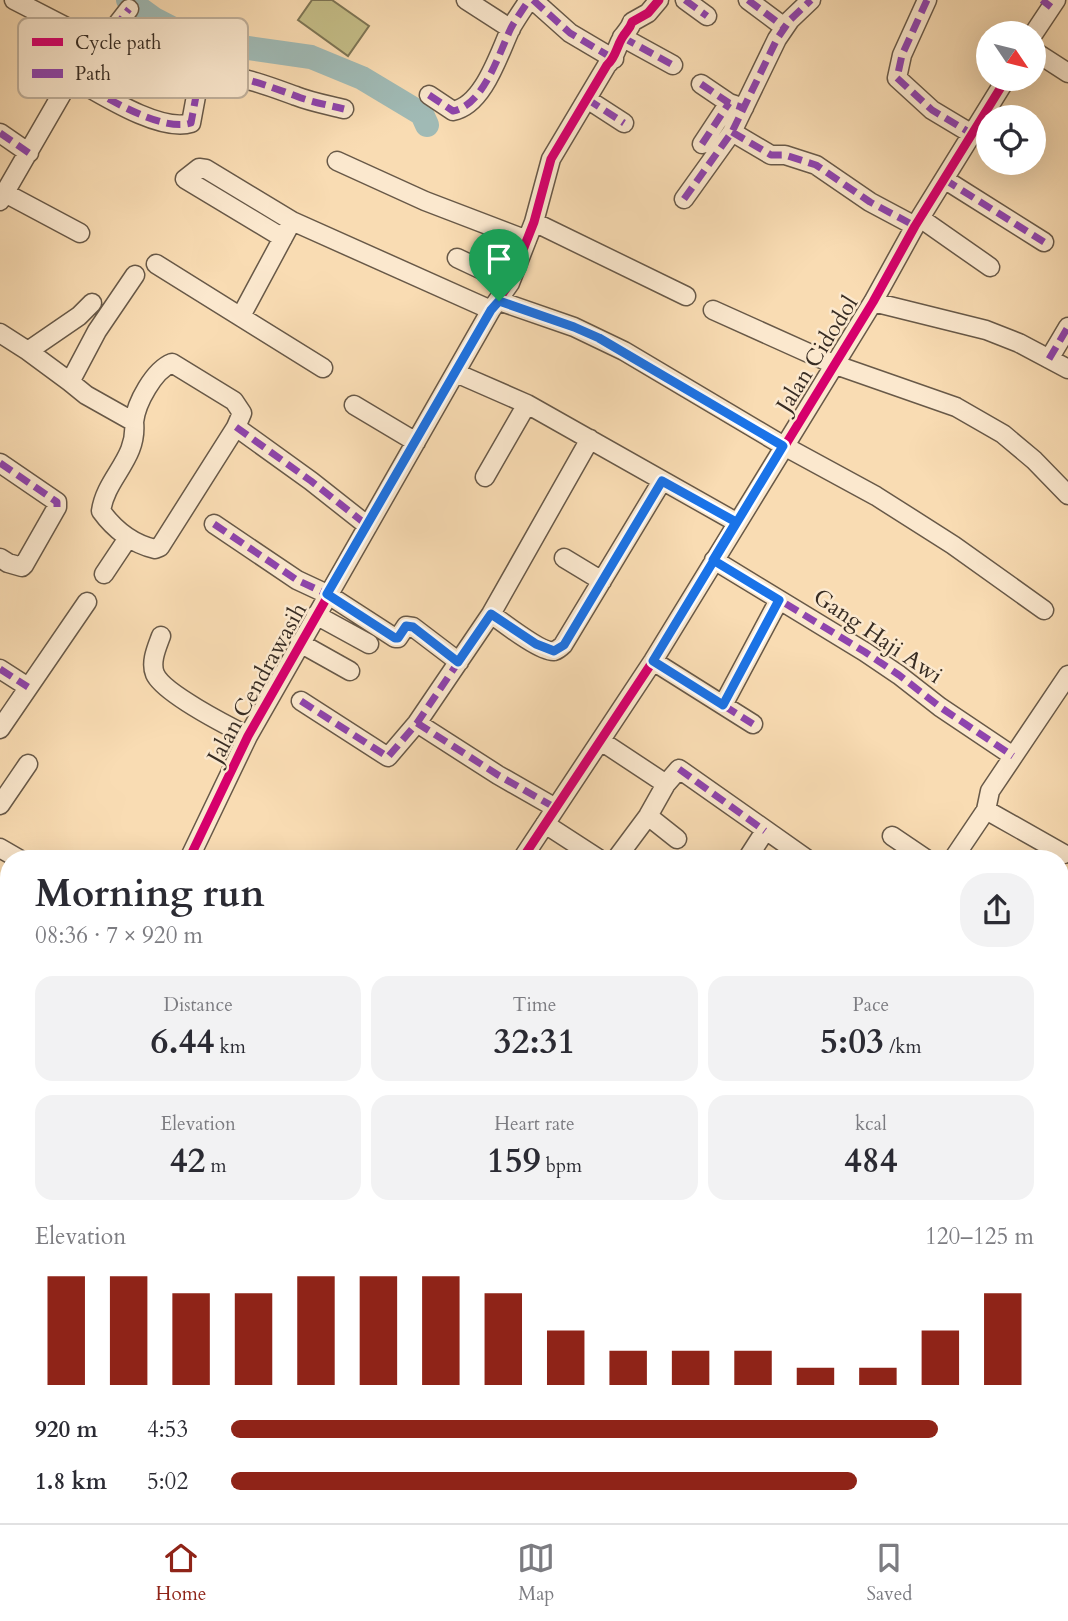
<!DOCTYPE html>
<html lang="en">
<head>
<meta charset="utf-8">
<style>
  body { margin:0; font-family:Cardo,serif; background:#f2f2f3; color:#2b2b33; height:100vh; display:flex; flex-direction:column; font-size:26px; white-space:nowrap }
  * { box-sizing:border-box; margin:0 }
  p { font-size:23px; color:#7c7c81 }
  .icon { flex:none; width:38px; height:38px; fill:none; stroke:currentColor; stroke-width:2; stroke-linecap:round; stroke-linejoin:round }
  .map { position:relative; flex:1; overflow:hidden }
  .drawer { position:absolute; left:0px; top:850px; width:1069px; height:674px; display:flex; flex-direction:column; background:#fff; border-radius:28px 28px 0 0; box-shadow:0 7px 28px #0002 }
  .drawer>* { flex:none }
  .needle { width:46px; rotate:125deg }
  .buttons { position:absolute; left:976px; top:21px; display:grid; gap:14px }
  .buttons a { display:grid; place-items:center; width:70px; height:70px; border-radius:50%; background:#fff; box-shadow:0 7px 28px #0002; font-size:35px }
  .pin { position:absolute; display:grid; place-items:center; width:60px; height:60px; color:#fff; margin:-72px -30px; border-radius:50% 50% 50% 0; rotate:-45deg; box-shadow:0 0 7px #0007 }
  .pin .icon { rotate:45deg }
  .round { display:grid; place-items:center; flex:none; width:74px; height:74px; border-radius:28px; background:#f2f2f3 }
  .overview { display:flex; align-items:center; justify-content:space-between; height:119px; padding:0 35px }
  h1 { font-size:38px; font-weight:600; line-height:52px }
  .figures { display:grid; grid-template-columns:repeat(3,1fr); gap:10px; height:119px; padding:7px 35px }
  .figures div { display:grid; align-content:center; border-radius:18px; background:#f2f2f3; text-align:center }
  .figures b { font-size:35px; font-weight:600 }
  .figures small { font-size:19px; font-weight:400 }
  .figures p { font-size:19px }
  .chart { height:196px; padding:14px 35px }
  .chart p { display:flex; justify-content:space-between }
  .chart svg { width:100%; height:126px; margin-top:7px; stroke:#8f2418; stroke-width:6 }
  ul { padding:0 35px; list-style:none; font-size:23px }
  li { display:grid; grid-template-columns:112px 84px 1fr; align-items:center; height:52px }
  li i { height:18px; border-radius:9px; background:#8f2418 }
  .menu { display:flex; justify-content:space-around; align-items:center; height:98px; border-top:2px solid #e1e1e2; background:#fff; font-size:19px; color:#7c7c81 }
  .menu a { display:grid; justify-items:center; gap:4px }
  .menu .on { color:#8f2418 }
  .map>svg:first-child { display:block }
  .green { fill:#c5be88; stroke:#7e7656; stroke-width:2 }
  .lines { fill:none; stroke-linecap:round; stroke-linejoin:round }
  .river { stroke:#a0bab5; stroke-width:24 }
  .minor-casing { stroke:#685948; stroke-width:21 }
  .major-casing { stroke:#382d24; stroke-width:26 }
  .minor { stroke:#fbe8ce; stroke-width:18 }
  .major { stroke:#ecbe7a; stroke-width:23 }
  .quiet { stroke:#8e44ad; stroke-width:7; stroke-dasharray:14 7; stroke-linecap:butt }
  .cycleway-casing { stroke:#fbe8ce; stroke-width:13 }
  .cycleway { stroke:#d6006c; stroke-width:9 }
  .route-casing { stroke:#fff; stroke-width:14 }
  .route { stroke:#1a73e8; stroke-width:9 }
  .labels { text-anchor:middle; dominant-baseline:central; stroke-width:5; stroke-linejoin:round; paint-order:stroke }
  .street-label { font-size:23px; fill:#382d24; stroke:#fbe8ce }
  .key { fill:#fbe8ce; stroke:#c0b09b; stroke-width:2 }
  .key-label { font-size:19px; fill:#382d24 }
</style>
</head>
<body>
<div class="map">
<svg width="1068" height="1523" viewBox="0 0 1068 1523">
  <rect width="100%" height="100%" fill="#f9dcb3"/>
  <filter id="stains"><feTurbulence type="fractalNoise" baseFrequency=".00286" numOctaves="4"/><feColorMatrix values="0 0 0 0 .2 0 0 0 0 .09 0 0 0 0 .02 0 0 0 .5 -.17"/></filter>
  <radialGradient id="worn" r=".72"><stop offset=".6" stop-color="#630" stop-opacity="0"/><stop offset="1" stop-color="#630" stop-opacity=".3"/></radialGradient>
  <path class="green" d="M312,0H332L369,26L348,56L298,20Z"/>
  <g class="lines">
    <path class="river" d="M128,0L154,19L185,35L228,45L311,57L362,78L422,114L427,125"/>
    <defs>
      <path id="minor" d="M14,0L117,53
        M466,0L511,29
        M533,0L570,33L614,59
        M685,0L707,16
        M748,0L784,27
        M927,0L902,55L897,78L932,110L972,134
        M1034,33L1056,0
        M622,37L673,65
        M101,45L129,9
        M1034,51L1068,73
        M72,78C99,93 160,133 191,123L196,96L206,78L214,52
        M172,79L200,85L211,82L222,75C248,78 271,87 296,96C311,102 328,105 344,109
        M701,84L729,103L744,108
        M429,95L453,111C484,105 499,53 511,28C516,19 523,9 529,0
        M587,99L624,123
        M732,132L771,155H785L816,165L870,202L915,226
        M0,133L29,153
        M702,144L729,103
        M337,161L425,201L527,240
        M944,179L1044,242
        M5,193L80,233
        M684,199L732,132L777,39L790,20L811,0
        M0,201L93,40
        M920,218L990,267
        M534,222L686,296
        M283,238L185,179L199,168L206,169L292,221
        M457,258L510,283
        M156,264L323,368
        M499,301L574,327L624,351L784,446L876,496L953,545L1044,610
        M873,302L986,330L1019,343L1068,369
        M713,310L833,364L956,407L1003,434L1034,460L1068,495
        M241,316L292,221L491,310
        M0,333L28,351L79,316L92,303
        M28,351L70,382
        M1049,359L1068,327
        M456,373L527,404L736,522
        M354,405L416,442
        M134,422C138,459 106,477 101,511C114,529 133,544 155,549L160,547L236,427L242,413L234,401L172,363C154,370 136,403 134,422L86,395L70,382L97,331L135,275
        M236,427L311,481L368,526
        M0,463L57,502V507L24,565L22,567L8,563L0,558
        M485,477L527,404
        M214,524L297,580L327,594L395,638H398L406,626L413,627L459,662
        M564,558L602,581
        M714,560L865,652L899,675L940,707L1013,756
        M104,574L128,538
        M491,614C502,622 542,653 554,651C557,650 561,647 563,645L662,481
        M316,615L369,644
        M161,636C157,647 150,662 155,674C163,693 228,726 248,736
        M300,643L350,671
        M653,661L753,724
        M0,669L28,687
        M301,701L388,757L417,723L491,614L590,439
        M723,705L779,600
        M417,723L498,775L554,807
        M0,729L87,602
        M601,741L666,784L648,816L616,859
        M666,784L679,769L807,859
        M0,805L28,764
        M648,816L677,839
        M545,824L599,859
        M892,836L926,859
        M0,848L19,859
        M1064,854L986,810L990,791L1068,675
        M189,859L248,736L491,310L510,283L534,222L551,159L607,65C616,57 616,48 622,38C626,31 630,29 632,22L648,13L659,0
        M522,859L653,661L873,302L915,226L1006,79
        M747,859L765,831
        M953,859L986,810
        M1060,884L1068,889
        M8,968L9,969
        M1060,1014L1068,1002
        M1060,1027L1068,1031
        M0,1096L9,1101
        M1060,1099L1068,1105
        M1060,1189L1068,1178
        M1060,1270L1068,1275
        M0,1306L9,1293
        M78,1516L89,1523
        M392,1516L402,1523
        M638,1516L646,1523
        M261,1523L267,1516
        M525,1523L530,1516
        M740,1523L745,1516
        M857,1523L864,1516
        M922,1523L927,1516"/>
      <path id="major" d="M0,1244L9,1247
        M952,1516L962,1523
        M980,1516L990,1523"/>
    </defs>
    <use href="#minor" class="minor-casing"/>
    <use href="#major" class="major-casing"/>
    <use href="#minor" class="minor"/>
    <use href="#major" class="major"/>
    <path class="quiet" d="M533,0L570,33L614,59
      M685,0L707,16
      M748,0L784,27
      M927,0L902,55L897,78L932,110L972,134
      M1042,0L1051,7
      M622,37L673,65
      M93,40L109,50L117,53
      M101,45L129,9
      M72,78C99,93 160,133 191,123L196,96L206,78L214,52
      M172,79L200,85L211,82L222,75C248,78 271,87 296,96C311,102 328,105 344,109
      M701,84L729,103L744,108
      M429,95L453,111C484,105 499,53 511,28C516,19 523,9 529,0
      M587,99L624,123
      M732,132L771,155H785L816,165L870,202L915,226
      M0,133L29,153
      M702,144L729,103
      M944,179L1044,242
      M684,199L732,132L777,39L790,20L811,0
      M1049,359L1068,327
      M236,427L311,481L368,526
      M0,463L57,502V507
      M214,524L297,580L327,594L395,638H398L406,626L413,627L459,662
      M714,560L865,652L899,675L940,707L1013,756
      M653,661L753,724
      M0,669L28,687
      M301,701L388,757L417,723L491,614
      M723,705L779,600
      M417,723L498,775L554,807
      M679,769L765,831
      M1060,884L1068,889
      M1060,1014L1068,1002
      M1060,1027L1068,1031
      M1060,1099L1068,1105
      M1060,1189L1068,1178
      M1060,1270L1068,1275
      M78,1516L89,1523
      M638,1516L646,1523
      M66,1523L71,1516
      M397,1523L399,1520
      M525,1523L530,1516
      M723,1523H728
      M740,1523L745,1516"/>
    <defs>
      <path id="cycleway" d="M189,859L248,736L491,310L510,283L534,222L551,159L607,65C616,57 616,48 622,38C626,31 630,29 632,22L648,13L659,0
        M522,859L653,661L873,302L915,226L1006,79"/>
    </defs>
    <use href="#cycleway" class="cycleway-casing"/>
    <use href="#cycleway" class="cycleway"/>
  </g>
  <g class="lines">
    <defs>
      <path id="route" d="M499,301L491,310L327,594L395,638H398L406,626L413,627L458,662L491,614L536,644L554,651L564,645L662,481L736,522L713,560L779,600L723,705L653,661L783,446L599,338L574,327L499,301"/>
    </defs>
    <use href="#route" class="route-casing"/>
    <use href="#route" class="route"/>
  </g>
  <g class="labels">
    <g class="street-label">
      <text transform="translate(817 354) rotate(-58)">Jalan Cidodol</text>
      <text transform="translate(878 636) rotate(34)">Gang Haji Awi</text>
      <text transform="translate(257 683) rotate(-61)">Jalan Cendrawasih</text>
    </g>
  </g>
  <rect x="18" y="18" width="230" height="80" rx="10" class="key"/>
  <rect x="32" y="38" width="31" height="8" fill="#d6006c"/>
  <rect x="32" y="69" width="31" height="9" fill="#8e44ad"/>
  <g class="key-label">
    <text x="75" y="49">Cycle path</text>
    <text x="75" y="80">Path</text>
  </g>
  <rect width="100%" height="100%" filter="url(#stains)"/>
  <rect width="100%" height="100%" fill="url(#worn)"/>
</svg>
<div class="buttons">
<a><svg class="needle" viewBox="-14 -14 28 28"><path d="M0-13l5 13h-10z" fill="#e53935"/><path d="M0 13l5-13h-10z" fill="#7c7c81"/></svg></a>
<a><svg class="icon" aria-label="locate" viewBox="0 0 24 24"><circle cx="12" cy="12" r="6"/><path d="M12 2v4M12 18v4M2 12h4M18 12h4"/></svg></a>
</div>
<div class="pin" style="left:499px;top:301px;background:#1e9e55"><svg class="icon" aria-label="arrive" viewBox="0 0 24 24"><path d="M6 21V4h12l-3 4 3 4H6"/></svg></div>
<section class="drawer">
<div class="overview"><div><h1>Morning run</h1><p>08:36 · 7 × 920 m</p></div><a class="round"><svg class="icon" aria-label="share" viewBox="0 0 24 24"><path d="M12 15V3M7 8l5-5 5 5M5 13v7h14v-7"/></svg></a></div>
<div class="figures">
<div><p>Distance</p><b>6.44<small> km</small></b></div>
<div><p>Time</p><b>32:31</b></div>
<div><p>Pace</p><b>5:03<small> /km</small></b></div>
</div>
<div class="figures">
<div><p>Elevation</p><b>42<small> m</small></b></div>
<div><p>Heart rate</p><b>159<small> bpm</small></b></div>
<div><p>kcal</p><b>484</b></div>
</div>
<div class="chart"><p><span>Elevation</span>120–125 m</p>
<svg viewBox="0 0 160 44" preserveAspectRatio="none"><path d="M5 44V6M15 44V6M25 44V12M35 44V12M45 44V6M55 44V6M65 44V6M75 44V12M85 44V25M95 44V32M105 44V32M115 44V32M125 44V38M135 44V38M145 44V25M155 44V12"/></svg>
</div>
<ul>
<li><b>920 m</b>4:53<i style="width:88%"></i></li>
<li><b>1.8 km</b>5:02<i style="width:78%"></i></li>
</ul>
</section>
</div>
<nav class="menu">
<a class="on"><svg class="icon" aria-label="home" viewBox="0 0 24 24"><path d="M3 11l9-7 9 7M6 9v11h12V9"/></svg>Home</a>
<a><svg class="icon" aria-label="map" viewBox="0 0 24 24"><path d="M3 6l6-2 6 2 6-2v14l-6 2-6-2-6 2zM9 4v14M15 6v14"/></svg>Map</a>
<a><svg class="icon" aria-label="saved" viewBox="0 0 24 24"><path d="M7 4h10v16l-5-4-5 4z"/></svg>Saved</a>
</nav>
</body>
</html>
